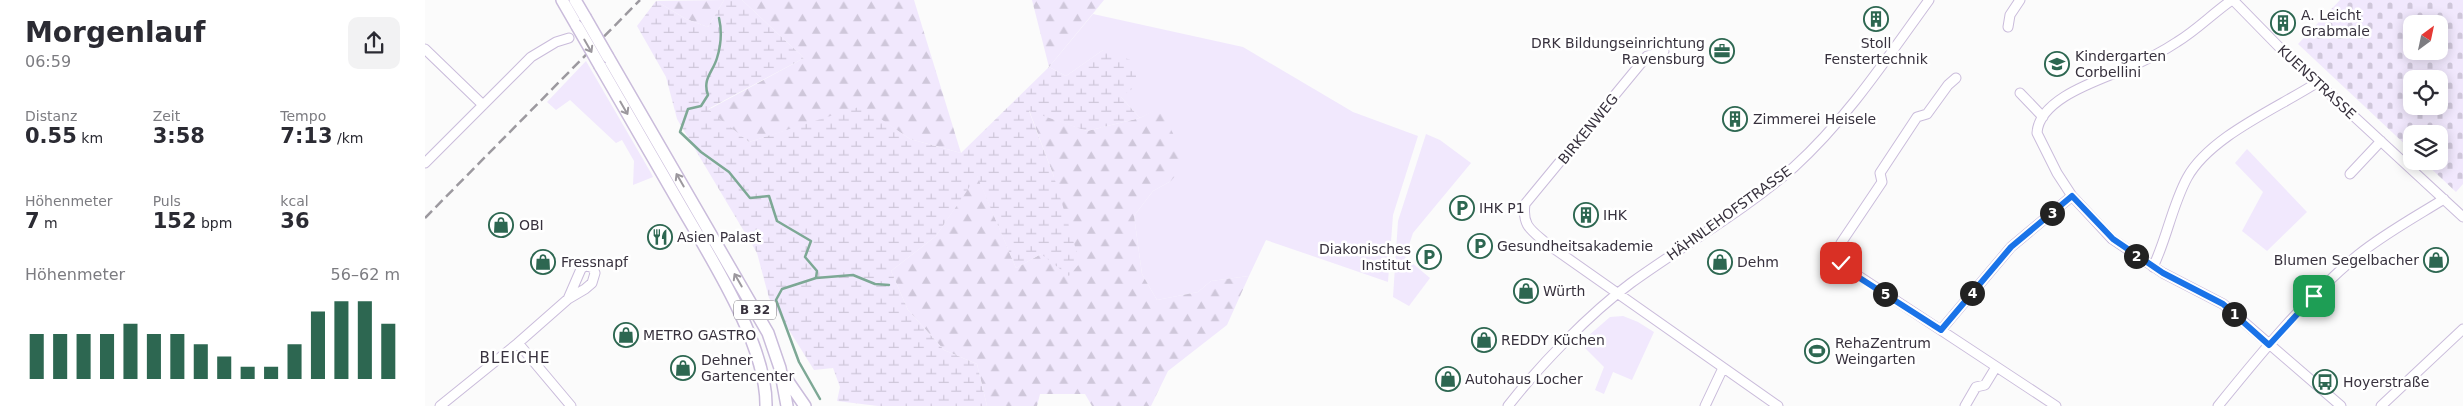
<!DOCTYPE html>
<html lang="de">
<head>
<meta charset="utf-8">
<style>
  body { margin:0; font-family:"DejaVu Sans",sans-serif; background:#f2f2f3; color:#2b2b33; height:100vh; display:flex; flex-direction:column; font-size:19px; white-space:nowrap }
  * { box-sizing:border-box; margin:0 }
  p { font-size:16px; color:#7c7c81 }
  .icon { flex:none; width:28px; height:28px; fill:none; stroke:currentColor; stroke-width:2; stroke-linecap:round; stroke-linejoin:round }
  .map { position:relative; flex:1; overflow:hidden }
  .side { display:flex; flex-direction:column; background:#fff; width:425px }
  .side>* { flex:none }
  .needle { width:32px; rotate:33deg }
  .controls { position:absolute; left:1978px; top:15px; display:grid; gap:10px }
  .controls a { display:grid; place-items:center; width:45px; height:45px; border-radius:10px; background:#fff; box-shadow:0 2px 12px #0003; font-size:25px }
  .pin { position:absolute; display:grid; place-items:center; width:42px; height:42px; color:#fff; margin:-21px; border-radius:10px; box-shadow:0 2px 8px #0006 }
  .km { position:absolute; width:25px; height:25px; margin:-12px; border-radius:50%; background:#222; color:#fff; font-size:14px; line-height:25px; text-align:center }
  .round { display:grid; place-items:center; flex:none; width:52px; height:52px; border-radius:10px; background:#f2f2f3 }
  .headline { display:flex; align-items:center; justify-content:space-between; height:85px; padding:0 25px }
  h1 { font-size:28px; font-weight:700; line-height:38px }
  .stats { display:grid; grid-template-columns:repeat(3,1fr); gap:8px; height:85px; padding:5px 25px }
  .stats div { display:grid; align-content:center }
  .stats b { font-size:21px; font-weight:700 }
  .stats small { font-size:14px; font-weight:400 }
  .stats p { font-size:14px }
  .chart { height:140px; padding:10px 25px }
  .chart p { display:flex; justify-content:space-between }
  .chart svg { width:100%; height:90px; margin-top:5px; stroke:#2d6751; stroke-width:6 }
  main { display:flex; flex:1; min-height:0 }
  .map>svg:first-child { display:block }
  .green { fill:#f1e8fd }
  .forest { fill:url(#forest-firs) }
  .wetland { fill:url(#wetland-marsh) }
  .cemetery { fill:url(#cemetery-stones); fill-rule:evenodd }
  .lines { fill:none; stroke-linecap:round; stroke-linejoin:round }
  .stream { stroke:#7da895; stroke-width:2.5 }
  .minor-casing { stroke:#cabcdb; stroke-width:11 }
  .major-casing { stroke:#cabcdb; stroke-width:14 }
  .minor { stroke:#fff; stroke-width:9 }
  .major { stroke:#fff; stroke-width:11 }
  .rail { stroke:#9c999f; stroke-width:2.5; stroke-dasharray:10 5; stroke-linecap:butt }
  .major-bridge-casing { stroke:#cabcdb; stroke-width:14; stroke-linecap:butt }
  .major-bridge { stroke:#fff; stroke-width:11 }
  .oneway { stroke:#9c989e }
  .route-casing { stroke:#fff; stroke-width:10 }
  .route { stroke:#1a73e8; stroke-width:6 }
  .labels { text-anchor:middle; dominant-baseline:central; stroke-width:5; stroke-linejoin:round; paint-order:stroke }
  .shield { fill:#fff; stroke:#747078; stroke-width:1 }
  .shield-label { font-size:12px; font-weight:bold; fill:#38323e }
  .poi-label { font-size:14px; fill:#38323e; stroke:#fff; text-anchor:start }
  .street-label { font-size:14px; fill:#38323e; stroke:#fff }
  .neighbourhood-label { font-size:15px; letter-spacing:1px; fill:#38323e; stroke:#fff }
</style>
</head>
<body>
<main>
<section class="side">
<div class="headline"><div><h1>Morgenlauf</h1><p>06:59</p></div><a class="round"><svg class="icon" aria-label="share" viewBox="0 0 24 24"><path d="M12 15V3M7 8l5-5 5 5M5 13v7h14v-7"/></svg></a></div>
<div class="stats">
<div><p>Distanz</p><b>0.55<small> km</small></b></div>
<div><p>Zeit</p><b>3:58</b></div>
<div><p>Tempo</p><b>7:13<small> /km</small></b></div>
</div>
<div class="stats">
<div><p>Höhenmeter</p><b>7<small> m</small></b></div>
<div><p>Puls</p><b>152<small> bpm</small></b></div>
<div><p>kcal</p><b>36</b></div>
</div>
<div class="chart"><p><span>Höhenmeter</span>56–62 m</p>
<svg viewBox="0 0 160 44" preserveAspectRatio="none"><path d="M5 44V22M15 44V22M25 44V22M35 44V22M45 44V17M55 44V22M65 44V22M75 44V27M85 44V33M95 44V38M105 44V38M115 44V27M125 44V11M135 44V6M145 44V6M155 44V17"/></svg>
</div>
</section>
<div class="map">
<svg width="2038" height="406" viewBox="0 0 2038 406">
  <defs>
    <pattern id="forest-firs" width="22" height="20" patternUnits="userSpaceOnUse" patternTransform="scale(1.25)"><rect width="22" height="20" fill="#f1e8fd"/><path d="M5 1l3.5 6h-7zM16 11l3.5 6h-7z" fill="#cfc7da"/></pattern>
    <pattern id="wetland-marsh" width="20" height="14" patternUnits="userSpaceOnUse" patternTransform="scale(1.25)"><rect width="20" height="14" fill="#f1e8fd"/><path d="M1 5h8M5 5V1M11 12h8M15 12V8" fill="none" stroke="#cfc7da"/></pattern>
    <pattern id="cemetery-stones" width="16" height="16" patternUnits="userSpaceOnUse" patternTransform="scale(1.25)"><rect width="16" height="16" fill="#f1e8fd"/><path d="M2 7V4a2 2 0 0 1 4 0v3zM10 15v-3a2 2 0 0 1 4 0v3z" fill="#cfc7da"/></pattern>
  </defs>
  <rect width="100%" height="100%" fill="#fbfbfb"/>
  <path class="green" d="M668,14L818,47L928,112L993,136L968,215L963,282L841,240L824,276L786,281L773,292L732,300L717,274L709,216L728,191L746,181L735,108L715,118L696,97L678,50L641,76L624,67Z
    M161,61L226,173L228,177L208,185L209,161L197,140L191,143L145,100L131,110L122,102Z
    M1001,134L1015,140L1046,163L988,233L980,257L1005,278L984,306L968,297L973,221Z
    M1822,149L1882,212L1842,251L1817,231L1838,192L1810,163Z
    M1198,316L1213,322L1229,332L1207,380L1188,372L1179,394L1170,390L1179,367L1155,343L1185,317Z"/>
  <path class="forest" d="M299,0L283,27L261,19L231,1Z
    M317,0H489L536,153L485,139L437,107L324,142L283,110L379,58Z
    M607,0H679L624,67Z
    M735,107L762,162L746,181L728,191L709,216L717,274L732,300L773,292L786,281L824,276L802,325L743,371L726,406H667L660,394H615L612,406H562L552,364L519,350L483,310L466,271L511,236L552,175L591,268L616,254L629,177L604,110L662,131L715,118Z"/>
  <path class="wetland" d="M299,0H317L379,58L283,109L324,142L437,106L485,139L536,153L624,67L641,76L678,50L711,62V86L696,97L715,118L662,131L604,111L629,177L655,263L644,276L616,254L591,268L552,176L511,236L466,271L483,310L519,350L552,364L562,406H453L412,401L415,387L408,368L389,370L344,298L332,253L252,119L241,77L212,26L231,1L261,19L283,27Z"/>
  <path class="cemetery" d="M1915,0H2038V184L2031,192L1998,161H2014V134H1986V150L1873,44ZM1986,24H2014V51H1986ZM1986,79H2014V106H1986Z"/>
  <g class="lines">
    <path class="stream" d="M294,18C297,31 296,45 292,58C288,72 277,79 283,95L276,106L263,109L255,132L276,152L304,172L325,198L344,196L352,221L386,241L380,257L392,271L391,278L357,289L351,300L374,362L395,399
      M391,278L428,275L450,284L464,285"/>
    <defs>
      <path id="minor" d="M1807,0C1788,13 1772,30 1752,42C1737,52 1721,60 1705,67C1678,79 1614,97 1612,133L1632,173L1647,196L1687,239L1738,273L1798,304L1916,406
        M1808,0L1856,49L2038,217
        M1583,27L1585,15L1595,0
        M0,49L58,105
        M1239,51L1222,56L1100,204C1097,226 1106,230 1121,243L1353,406
        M1531,78L1523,85L1502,114L1492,117L1455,173L1457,182L1416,243L1414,249L1417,265L1631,406
        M1595,93L1618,117
        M0,163L106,57L131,42L144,38
        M1925,174L1956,141
        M1728,267C1742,238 1747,206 1762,178C1785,136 1853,108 1893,82
        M1516,330L1586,247L1647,196
        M93,343L143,299L160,289L167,283L170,273L167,267L160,266L156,269L143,299
        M15,406L93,343L146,406
        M1083,406C1115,365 1164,314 1206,283C1260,244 1319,211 1369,167C1422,119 1462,58 1504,0
        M1280,406L1298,368
        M1540,406L1551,387L1560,385L1571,367
        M1793,406C1836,353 1880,299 1933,255C1959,234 1990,217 2019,199
        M1956,406L2038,329"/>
      <path id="major" d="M137,0L152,26
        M150,0L160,17
        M183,57L343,333L355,368L362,406
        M175,66C201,111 227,156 253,201C284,255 342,344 341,406
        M360,377L380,406"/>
    </defs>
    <use href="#minor" class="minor-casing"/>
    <use href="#major" class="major-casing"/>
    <use href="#minor" class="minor"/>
    <use href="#major" class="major"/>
    <path class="rail" d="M0,218L215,0"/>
    <defs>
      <path id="major-bridge" d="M160,17L183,57
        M152,26L175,66"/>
    </defs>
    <use href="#major-bridge" class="major-bridge-casing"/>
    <use href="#major-bridge" class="major-bridge"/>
  </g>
  <defs><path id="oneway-shaft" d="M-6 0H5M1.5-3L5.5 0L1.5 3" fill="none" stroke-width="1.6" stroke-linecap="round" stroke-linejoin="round" transform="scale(1.25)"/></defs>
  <g class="oneway">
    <use href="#oneway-shaft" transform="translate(163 46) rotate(60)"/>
    <use href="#oneway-shaft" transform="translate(199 108) rotate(60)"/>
    <use href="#oneway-shaft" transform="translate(255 180) rotate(-120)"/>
    <use href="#oneway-shaft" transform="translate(313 280) rotate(-120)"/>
  </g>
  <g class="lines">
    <defs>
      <path id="route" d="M1416,263L1419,268L1516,330L1586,247L1647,196L1688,239L1738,273L1798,304L1844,345L1889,296"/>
    </defs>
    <use href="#route" class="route-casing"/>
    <use href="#route" class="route"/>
  </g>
  <defs>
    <symbol id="building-ring" viewBox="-11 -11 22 22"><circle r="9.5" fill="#fff" stroke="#2d6751" stroke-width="1.5"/><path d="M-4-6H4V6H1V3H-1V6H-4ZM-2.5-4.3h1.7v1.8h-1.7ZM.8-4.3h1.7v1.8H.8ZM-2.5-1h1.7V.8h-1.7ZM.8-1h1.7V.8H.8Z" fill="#2d6751"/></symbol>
    <symbol id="office-ring" viewBox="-11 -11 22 22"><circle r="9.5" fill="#fff" stroke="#2d6751" stroke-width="1.5"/><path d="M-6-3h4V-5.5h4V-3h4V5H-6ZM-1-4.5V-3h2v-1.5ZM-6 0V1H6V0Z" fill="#2d6751"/></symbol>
    <symbol id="school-ring" viewBox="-11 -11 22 22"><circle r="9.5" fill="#fff" stroke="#2d6751" stroke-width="1.5"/><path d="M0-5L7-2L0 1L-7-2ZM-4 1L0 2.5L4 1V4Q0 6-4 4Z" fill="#2d6751"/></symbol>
    <symbol id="parking-ring" viewBox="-11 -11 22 22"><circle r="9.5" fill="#fff" stroke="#2d6751" stroke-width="1.5"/><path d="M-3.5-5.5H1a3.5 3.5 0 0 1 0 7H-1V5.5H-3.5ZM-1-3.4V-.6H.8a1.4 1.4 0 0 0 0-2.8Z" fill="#2d6751"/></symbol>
    <symbol id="shop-ring" viewBox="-11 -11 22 22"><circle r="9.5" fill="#fff" stroke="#2d6751" stroke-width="1.5"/><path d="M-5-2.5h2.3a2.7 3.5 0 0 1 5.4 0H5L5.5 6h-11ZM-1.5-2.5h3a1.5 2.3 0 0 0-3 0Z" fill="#2d6751"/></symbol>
    <symbol id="restaurant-ring" viewBox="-11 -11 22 22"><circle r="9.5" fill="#fff" stroke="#2d6751" stroke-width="1.5"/><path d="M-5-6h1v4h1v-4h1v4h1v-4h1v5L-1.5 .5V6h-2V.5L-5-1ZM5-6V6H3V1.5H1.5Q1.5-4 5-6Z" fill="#2d6751"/></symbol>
    <symbol id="stadium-ring" viewBox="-11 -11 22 22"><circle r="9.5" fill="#fff" stroke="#2d6751" stroke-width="1.5"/><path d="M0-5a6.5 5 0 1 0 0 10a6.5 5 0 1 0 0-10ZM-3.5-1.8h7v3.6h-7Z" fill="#2d6751"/></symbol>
    <symbol id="bus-ring" viewBox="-11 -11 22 22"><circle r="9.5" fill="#fff" stroke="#2d6751" stroke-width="1.5"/><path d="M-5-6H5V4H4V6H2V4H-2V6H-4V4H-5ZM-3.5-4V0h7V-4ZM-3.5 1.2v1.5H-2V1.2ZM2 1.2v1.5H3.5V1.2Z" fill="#2d6751"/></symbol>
  </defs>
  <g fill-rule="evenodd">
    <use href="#building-ring" x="1437" y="5" width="28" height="28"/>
    <use href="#building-ring" x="1844" y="9" width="28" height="28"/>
    <use href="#office-ring" x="1283" y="37" width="28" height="28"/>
    <use href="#school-ring" x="1618" y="50" width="28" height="28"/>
    <use href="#building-ring" x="1296" y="105" width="28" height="28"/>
    <use href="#parking-ring" x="1023" y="194" width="28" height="28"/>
    <use href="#building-ring" x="1147" y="201" width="28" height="28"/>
    <use href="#shop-ring" x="62" y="211" width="28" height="28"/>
    <use href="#restaurant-ring" x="221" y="223" width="28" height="28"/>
    <use href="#parking-ring" x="1041" y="232" width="28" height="28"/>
    <use href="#parking-ring" x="990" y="243" width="28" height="28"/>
    <use href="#shop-ring" x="1997" y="246" width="28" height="28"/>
    <use href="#shop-ring" x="104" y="248" width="28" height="28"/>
    <use href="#shop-ring" x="1281" y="248" width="28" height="28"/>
    <use href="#shop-ring" x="1087" y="277" width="28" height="28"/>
    <use href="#shop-ring" x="187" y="321" width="28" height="28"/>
    <use href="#shop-ring" x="1045" y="326" width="28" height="28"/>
    <use href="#stadium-ring" x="1378" y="337" width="28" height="28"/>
    <use href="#shop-ring" x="244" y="354" width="28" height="28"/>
    <use href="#shop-ring" x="1009" y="365" width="28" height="28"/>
    <use href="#bus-ring" x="1886" y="368" width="28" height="28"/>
  </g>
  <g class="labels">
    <rect class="shield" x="309" y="300.5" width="42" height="19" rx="4"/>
    <g class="shield-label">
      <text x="330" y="310">B 32</text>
    </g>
    <g class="poi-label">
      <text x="1876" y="15">A. Leicht<tspan x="1876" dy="16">Grabmale</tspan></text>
      <text x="1280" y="43" text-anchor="end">DRK Bildungseinrichtung<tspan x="1280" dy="16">Ravensburg</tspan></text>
      <text x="1451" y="43" text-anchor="middle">Stoll<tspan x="1451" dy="16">Fenstertechnik</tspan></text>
      <text x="1650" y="56">Kindergarten<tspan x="1650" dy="16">Corbellini</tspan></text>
      <text x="1328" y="119">Zimmerei Heisele</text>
      <text x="1054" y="208">IHK P1</text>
      <text x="1178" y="215">IHK</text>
      <text x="94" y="225">OBI</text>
      <text x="252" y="237">Asien Palast</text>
      <text x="1072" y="246">Gesundheitsakademie</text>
      <text x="986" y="249" text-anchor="end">Diakonisches<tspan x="986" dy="16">Institut</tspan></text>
      <text x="1994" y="260" text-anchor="end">Blumen Segelbacher</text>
      <text x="136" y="262">Fressnapf</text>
      <text x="1312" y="262">Dehm</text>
      <text x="1118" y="291">Würth</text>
      <text x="218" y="335">METRO GASTRO</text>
      <text x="1076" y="340">REDDY Küchen</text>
      <text x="1410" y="343">RehaZentrum<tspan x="1410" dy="16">Weingarten</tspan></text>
      <text x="276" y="360">Dehner<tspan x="276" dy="16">Gartencenter</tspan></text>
      <text x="1040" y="379">Autohaus Locher</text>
      <text x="1918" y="382">Hoyerstraße</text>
    </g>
    <g class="street-label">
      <text transform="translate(1892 82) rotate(43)">KUENSTRASSE</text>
      <text transform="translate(1163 129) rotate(-51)">BIRKENWEG</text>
      <text transform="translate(1304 213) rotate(-36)">HÄHNLEHOFSTRASSE</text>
    </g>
    <g class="neighbourhood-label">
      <text x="90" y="358">BLEICHE</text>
    </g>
  </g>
</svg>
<div class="controls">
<a><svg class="needle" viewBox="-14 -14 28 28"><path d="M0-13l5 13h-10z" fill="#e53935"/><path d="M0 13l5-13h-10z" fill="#7c7c81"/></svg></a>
<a><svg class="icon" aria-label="locate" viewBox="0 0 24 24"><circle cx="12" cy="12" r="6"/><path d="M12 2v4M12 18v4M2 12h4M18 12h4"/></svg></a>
<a><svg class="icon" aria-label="layers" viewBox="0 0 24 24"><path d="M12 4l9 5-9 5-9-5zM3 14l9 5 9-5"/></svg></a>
</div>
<div class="pin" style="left:1889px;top:296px;background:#1e9e55"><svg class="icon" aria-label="arrive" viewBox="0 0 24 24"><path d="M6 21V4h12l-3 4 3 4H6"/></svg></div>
<div class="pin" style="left:1416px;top:263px;background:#d93025"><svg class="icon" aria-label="check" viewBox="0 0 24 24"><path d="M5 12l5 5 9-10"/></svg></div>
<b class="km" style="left:1809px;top:314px">1</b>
<b class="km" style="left:1711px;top:256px">2</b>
<b class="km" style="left:1627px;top:213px">3</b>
<b class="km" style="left:1547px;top:293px">4</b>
<b class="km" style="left:1460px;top:294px">5</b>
</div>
</main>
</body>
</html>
